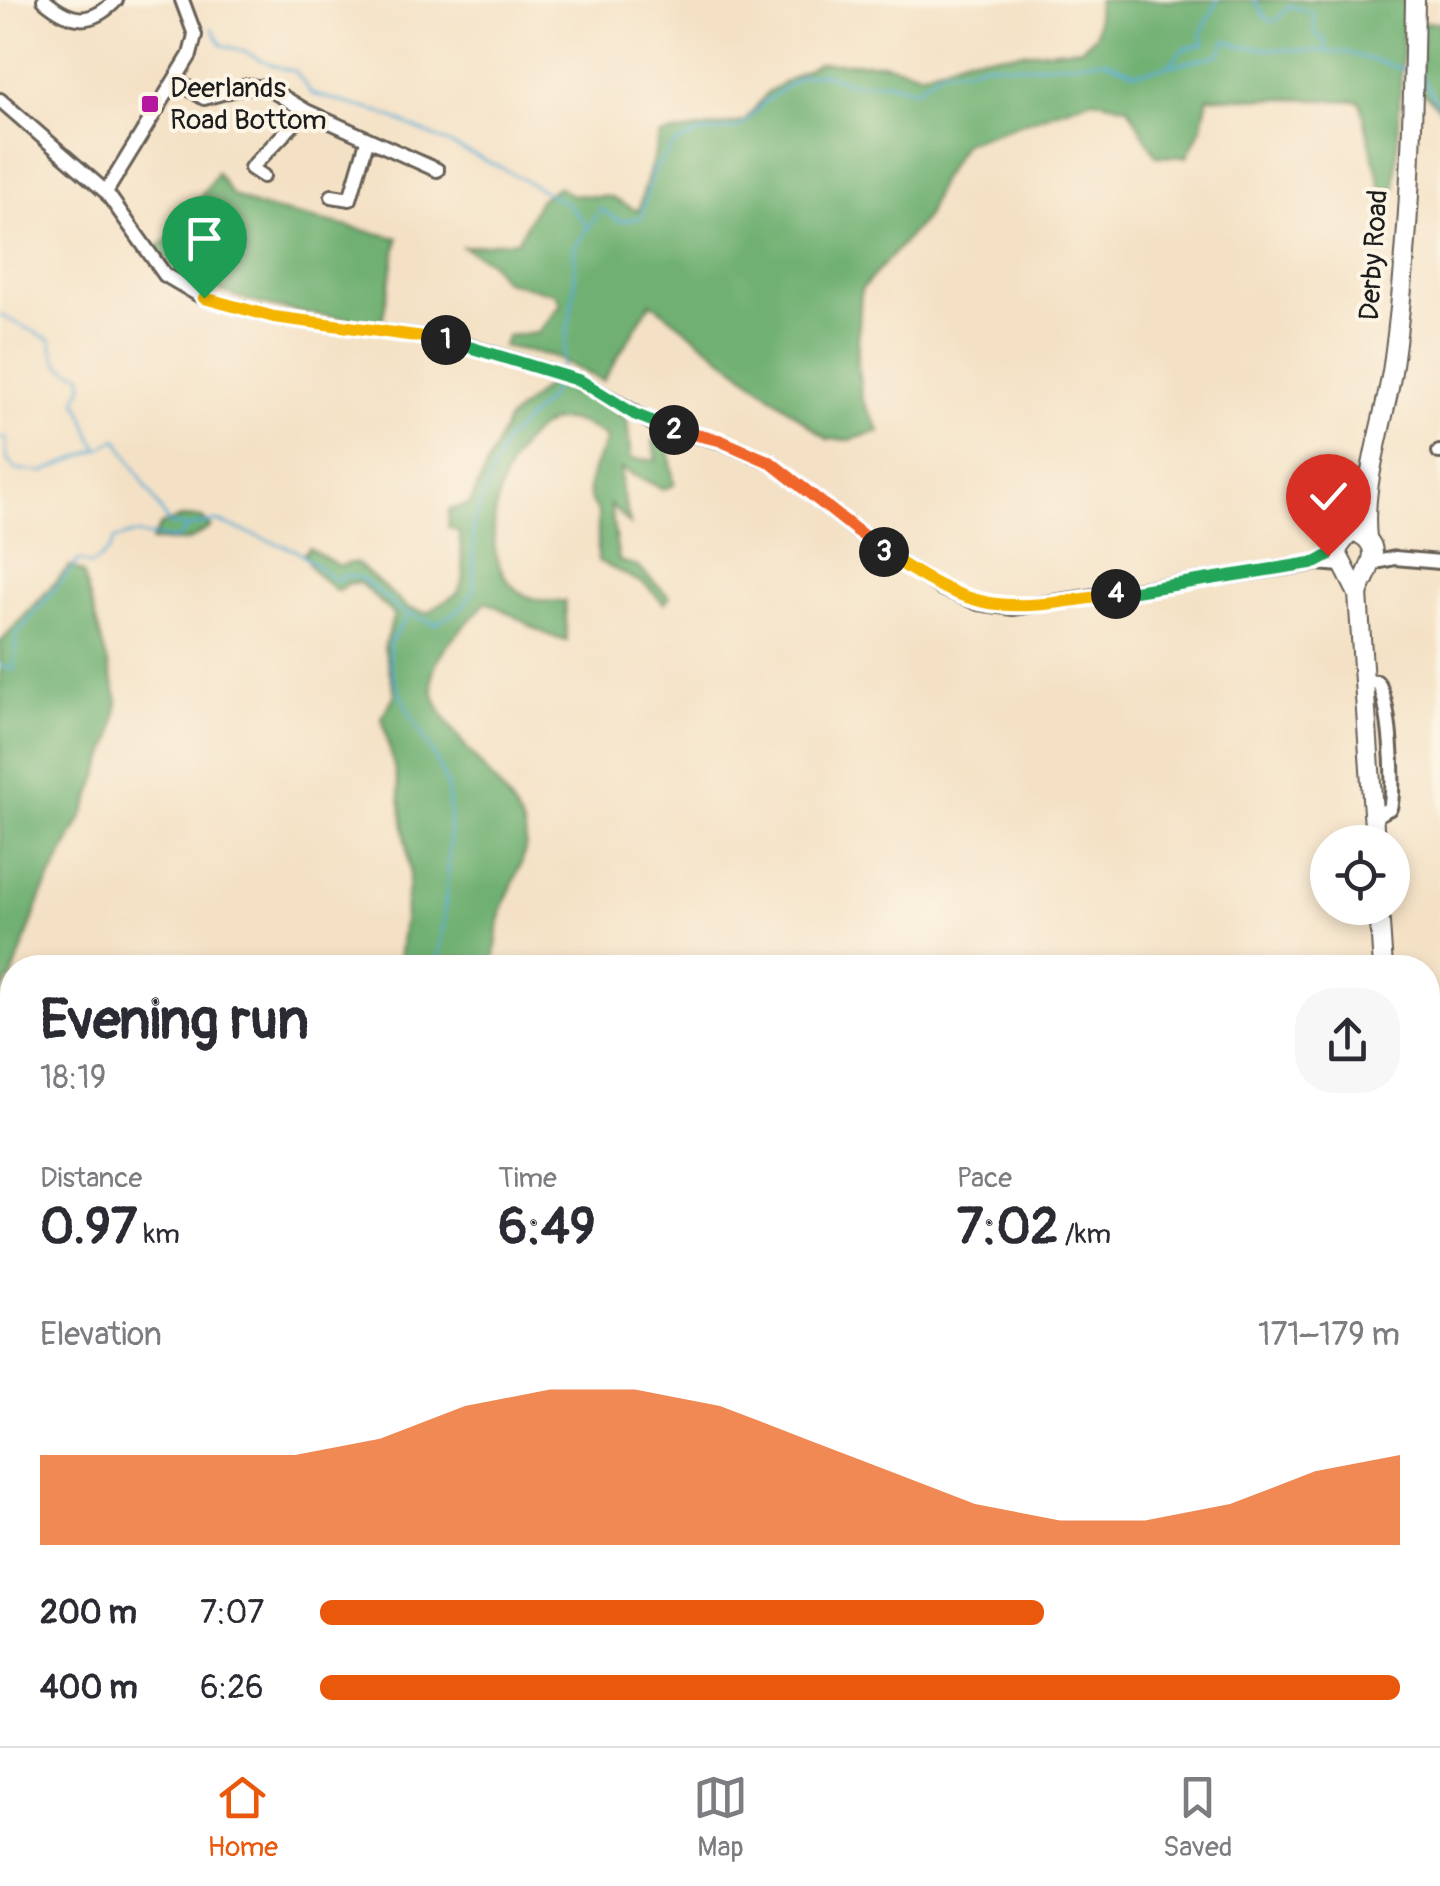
<!DOCTYPE html>
<html lang="en">
<head>
<meta charset="utf-8">
<style>
  body { margin:0; font-family:Pangolin,sans-serif; background:#f7f7f7; color:#2b2b33; height:100vh; display:flex; flex-direction:column; font-size:38px; white-space:nowrap }
  * { box-sizing:border-box; margin:0 }
  p { font-size:32px; color:#7c7c81 }
  .icon { flex:none; width:55px; height:55px; fill:none; stroke:currentColor; stroke-width:2; stroke-linecap:round; stroke-linejoin:round }
  .map { position:relative; flex:1; overflow:hidden }
  .side { position:absolute; left:0px; top:955px; width:1440px; height:792px; display:flex; flex-direction:column; background:#fff; border-radius:40px 40px 0 0; box-shadow:0 5px 15px #0003 }
  .side>* { flex:none }
  .buttons { position:absolute; left:1310px; top:825px; display:grid; gap:20px }
  .buttons a { display:grid; place-items:center; width:100px; height:100px; border-radius:50%; background:#fff; box-shadow:0 5px 15px #0003; font-size:50px }
  .pin { position:absolute; display:grid; place-items:center; width:85px; height:85px; color:#fff; margin:-102px -42px; border-radius:50% 50% 50% 0; rotate:-45deg; box-shadow:0 0 10px #0007 }
  .pin .icon { rotate:45deg }
  .km { position:absolute; width:50px; height:50px; margin:-25px; border-radius:50%; background:#222; color:#fff; font-size:28px; line-height:50px; text-align:center }
  .round { display:grid; place-items:center; flex:none; width:105px; height:105px; border-radius:40px; background:#f7f7f7 }
  .overview { display:flex; align-items:center; justify-content:space-between; height:170px; padding:0 40px }
  h1 { font-size:55px; font-weight:800; line-height:75px }
  .metrics { display:grid; grid-template-columns:repeat(3,1fr); gap:15px; height:170px; padding:10px 40px }
  .metrics div { display:grid; align-content:center }
  .metrics b { font-size:50px; font-weight:800 }
  .metrics small { font-size:28px; font-weight:400 }
  .metrics p { font-size:28px }
  .chart { height:280px; padding:20px 40px }
  .chart p { display:flex; justify-content:space-between }
  .chart svg { width:100%; height:180px; margin-top:10px; fill:#ea580c; opacity:.7 }
  ul { padding:0 40px; list-style:none; font-size:32px }
  li { display:grid; grid-template-columns:160px 120px 1fr; align-items:center; height:75px }
  li i { height:25px; border-radius:12px; background:#ea580c }
  .tab-bar { display:flex; justify-content:space-around; align-items:center; height:140px; border-top:2px solid #e1e1e2; background:#fff; font-size:28px; color:#7c7c81 }
  .tab-bar a { display:grid; justify-items:center; gap:5px }
  .tab-bar .current { color:#ea580c }
  .map>svg:first-child { display:block }
  .forest { fill:#70b072; stroke:#466647; stroke-width:2.5 }
  .lines { fill:none; stroke-linecap:round; stroke-linejoin:round }
  .stream { stroke:#58acd4; stroke-width:2.5 }
  .minor-casing { stroke:#686157; stroke-width:18 }
  .highway-casing { stroke:#686157; stroke-width:22 }
  .minor { stroke:#fff; stroke-width:12 }
  .highway { stroke:#fff; stroke-width:18 }
  .split-1-casing { stroke:#fff; stroke-width:20 }
  .split-2-casing { stroke:#fff; stroke-width:20 }
  .split-3-casing { stroke:#fff; stroke-width:20 }
  .split-4-casing { stroke:#fff; stroke-width:20 }
  .split-5-casing { stroke:#fff; stroke-width:20 }
  .split-1 { stroke:#f5b400; stroke-width:12 }
  .split-2 { stroke:#22a559; stroke-width:12 }
  .split-3 { stroke:#f0652b; stroke-width:12 }
  .split-4 { stroke:#f5b400; stroke-width:12 }
  .split-5 { stroke:#22a559; stroke-width:12 }
  .poi-dot { fill:#b5179e; stroke:#fcf5e5; stroke-width:4 }
  .labels { text-anchor:middle; dominant-baseline:central; stroke-width:8; stroke-linejoin:round; paint-order:stroke }
  .poi-label { font-size:28px; fill:#1c1c1c; stroke:#fcf5e5; text-anchor:start }
  .street-label { font-size:28px; fill:#1c1c1c; stroke:#fcf5e5 }
</style>
</head>
<body>
<div class="map">
<svg width="1440" height="1746" viewBox="0 0 1440 1746">
  <rect width="100%" height="100%" fill="#fcf5e5"/>
  <filter id="ink" filterUnits="userSpaceOnUse"><feTurbulence type="fractalNoise" baseFrequency=".01" numOctaves="2"/><feDisplacementMap in="SourceGraphic" scale="20" xChannelSelector="R" yChannelSelector="G"/><feConvolveMatrix kernelMatrix="1 2 1 2 8 2 1 2 1" color-interpolation-filters="sRGB"/></filter>
  <filter id="wash" filterUnits="userSpaceOnUse"><feTurbulence type="fractalNoise" baseFrequency=".0048" numOctaves="4" result="noise"/><feDisplacementMap in="SourceGraphic" scale="40" xChannelSelector="R" yChannelSelector="G"/><feGaussianBlur stdDeviation="2.25" result="paint"/><feColorMatrix in="noise" values="0 0 0 0 0 0 0 0 0 0 0 0 0 0 0 0 0 1.4 0 .05"/><feComposite in="paint" operator="in"/></filter>
  <g filter="url(#wash)">
    <rect width="100%" height="100%" fill="#f4e1c5"/>
    <path class="forest" d="M1098,0H1405L1395,191L1381,188L1360,101L1208,97L1202,126L1187,157L1156,156L1128,107L1093,99L964,143L940,181L926,217L861,290L857,361L862,399L880,431L850,440L827,439L651,302L603,381L552,356L503,346L507,336L538,333L561,304L555,293L504,281L489,261L463,247L518,240L539,200L557,187L573,195L610,197L638,211L660,135L744,122L768,92L818,63H882L923,73L967,57L1082,48L1096,34Z
      M1421,22L1440,23V109L1421,90Z
      M217,173L232,195L256,206L398,238L382,322C299,313 218,307 154,249L190,225L189,214Z
      M553,380L576,385L627,419L631,459L656,460L653,441L667,434L674,485L663,489L621,469V488L630,524L610,505L619,561L637,566L670,597L664,604L646,585L598,561V512C577,491 597,461 607,438C594,430 581,420 564,420C497,420 447,612 565,601L567,641C536,634 515,613 486,602C469,623 443,643 434,669C417,718 513,782 525,833C530,858 507,890 501,914C497,931 496,950 494,967H398L410,872L398,783L382,718L395,694L384,647L394,615L360,583H349L337,591L313,571L304,554L309,548L339,566L355,562L408,608L427,613L458,593L464,577L459,532L448,527L449,510L470,504L507,421Z
      M183,517L202,518L211,527L188,541H151L161,525Z
      M70,566L83,573L118,701L113,736L85,811L41,897L12,977L0,993V643Z
      M0,1200L9,1207L6,1230L12,1236V1256L0,1253Z
      M12,1375V1735H76L72,1746H3L0,1382Z
      M523,1735H819L821,1746H780L775,1739L738,1742V1746H521Z"/>
    <g class="lines">
      <path class="stream" d="M1254,0L1268,21L1276,20L1290,6L1313,13L1315,34L1325,40L1326,51
        M212,28L222,45C248,49 268,68 295,71L312,94L380,112L504,169L569,205L587,226
        M1168,66L1183,49L1204,44L1201,33L1218,0
        M1420,73L1440,108
        M0,315L51,340C53,363 60,369 82,374L83,386L76,400C87,417 86,431 99,449L117,439L169,524L189,527L216,521L295,550L338,582L343,575L361,578L399,610L436,624L463,607L474,589L473,522L505,441L548,399L559,378
        M561,371L575,287L574,248L601,209L620,221L641,218L652,172L675,144L696,135L741,127L763,103L800,77L823,73L852,84L888,82L915,90L942,69H965L984,63L1026,66L1104,60L1136,73L1219,55L1226,40L1243,47L1348,53L1407,70
        M0,437L6,439L7,459L16,470L43,472L99,449
        M409,614L389,643C388,698 430,735 446,784C456,815 443,931 438,968
        M0,665L14,670L16,635L79,560L91,565L109,551L115,539L133,534L176,539L188,528"/>
    </g>
  </g>
  <g filter="url(#ink)">
    <g class="lines">
      <defs>
        <path id="minor" d="M44,0C71,23 91,26 116,0
          M177,81L204,98L247,86L268,88L306,111L437,170
          M0,100L106,192L165,275L204,298L274,317L450,340L581,381L659,427L719,441L770,462L882,551L941,588L978,603L1013,608L1317,563L1341,565
          M263,176L251,168L306,111
          M106,192L190,55L195,35L182,0
          M332,196L350,199L367,141
          M1439,452H1440
          M1372,563L1395,558L1440,562
          M1364,681L1377,682C1390,696 1396,788 1390,808L1373,817
          M1428,1662L1440,1664
          M957,1735L963,1746
          M1056,1735L1064,1746
          M1028,1746L1044,1735
          M1139,1746L1151,1735"/>
        <path id="highway" d="M1365,512L1336,551L1358,594L1375,842
          M1367,538C1361,481 1385,422 1393,365C1410,245 1413,121 1415,0
          M1358,594C1365,573 1386,549 1361,535
          M1379,908L1383,968
          M1239,1735V1746"/>
      </defs>
      <use href="#minor" class="minor-casing"/>
      <use href="#highway" class="highway-casing"/>
      <use href="#minor" class="minor"/>
      <use href="#highway" class="highway"/>
    </g>
  </g>
  <g class="lines" filter="url(#ink)">
    <defs>
      <path id="split-1" d="M204,298L274,317L446,340"/>
      <path id="split-2" d="M446,340L581,381L634,414L674,430"/>
      <path id="split-3" d="M674,430L719,440L770,462L884,552"/>
      <path id="split-4" d="M884,552C980,617 1005,611 1116,594"/>
      <path id="split-5" d="M1116,594L1317,562L1328,556"/>
    </defs>
    <use href="#split-1" class="split-1-casing"/>
    <use href="#split-2" class="split-2-casing"/>
    <use href="#split-3" class="split-3-casing"/>
    <use href="#split-4" class="split-4-casing"/>
    <use href="#split-5" class="split-5-casing"/>
    <use href="#split-1" class="split-1"/>
    <use href="#split-2" class="split-2"/>
    <use href="#split-3" class="split-3"/>
    <use href="#split-4" class="split-4"/>
    <use href="#split-5" class="split-5"/>
  </g>
  <rect class="poi-dot" x="140" y="94" width="20" height="20" rx="5"/>
  <g class="labels">
    <g class="poi-label">
      <text x="170" y="88">Deerlands<tspan x="170" dy="32">Road Bottom</tspan></text>
    </g>
    <g class="street-label">
      <text transform="translate(1374 255) rotate(-86)">Derby Road</text>
    </g>
  </g>
</svg>
<div class="buttons">
<a><svg class="icon" aria-label="locate" viewBox="0 0 24 24"><circle cx="12" cy="12" r="6"/><path d="M12 2v4M12 18v4M2 12h4M18 12h4"/></svg></a>
</div>
<div class="pin" style="left:204px;top:298px;background:#1e9e55"><svg class="icon" aria-label="arrive" viewBox="0 0 24 24"><path d="M6 21V4h12l-3 4 3 4H6"/></svg></div>
<div class="pin" style="left:1328px;top:556px;background:#d93025"><svg class="icon" aria-label="check" viewBox="0 0 24 24"><path d="M5 12l5 5 9-10"/></svg></div>
<b class="km" style="left:446px;top:340px">1</b>
<b class="km" style="left:674px;top:430px">2</b>
<b class="km" style="left:884px;top:552px">3</b>
<b class="km" style="left:1116px;top:594px">4</b>
<section class="side">
<div class="overview"><div><h1>Evening run</h1><p>18:19</p></div><a class="round"><svg class="icon" aria-label="share" viewBox="0 0 24 24"><path d="M12 15V3M7 8l5-5 5 5M5 13v7h14v-7"/></svg></a></div>
<div class="metrics">
<div><p>Distance</p><b>0.97<small> km</small></b></div>
<div><p>Time</p><b>6:49</b></div>
<div><p>Pace</p><b>7:02<small> /km</small></b></div>
</div>
<div class="chart"><p><span>Elevation</span>171–179 m</p>
<svg viewBox="0 0 160 44" preserveAspectRatio="none"><path d="M0 44V22L10 22L20 22L30 22L40 18L50 10L60 6L70 6L80 10L90 18L100 26L110 34L120 38L130 38L140 34L150 26L160 22V44z"/></svg>
</div>
<ul>
<li><b>200 m</b>7:07<i style="width:67%"></i></li>
<li><b>400 m</b>6:26<i style="width:100%"></i></li>
</ul>
</section>
</div>
<nav class="tab-bar">
<a class="current"><svg class="icon" aria-label="home" viewBox="0 0 24 24"><path d="M3 11l9-7 9 7M6 9v11h12V9"/></svg>Home</a>
<a><svg class="icon" aria-label="map" viewBox="0 0 24 24"><path d="M3 6l6-2 6 2 6-2v14l-6 2-6-2-6 2zM9 4v14M15 6v14"/></svg>Map</a>
<a><svg class="icon" aria-label="saved" viewBox="0 0 24 24"><path d="M7 4h10v16l-5-4-5 4z"/></svg>Saved</a>
</nav>
</body>
</html>
